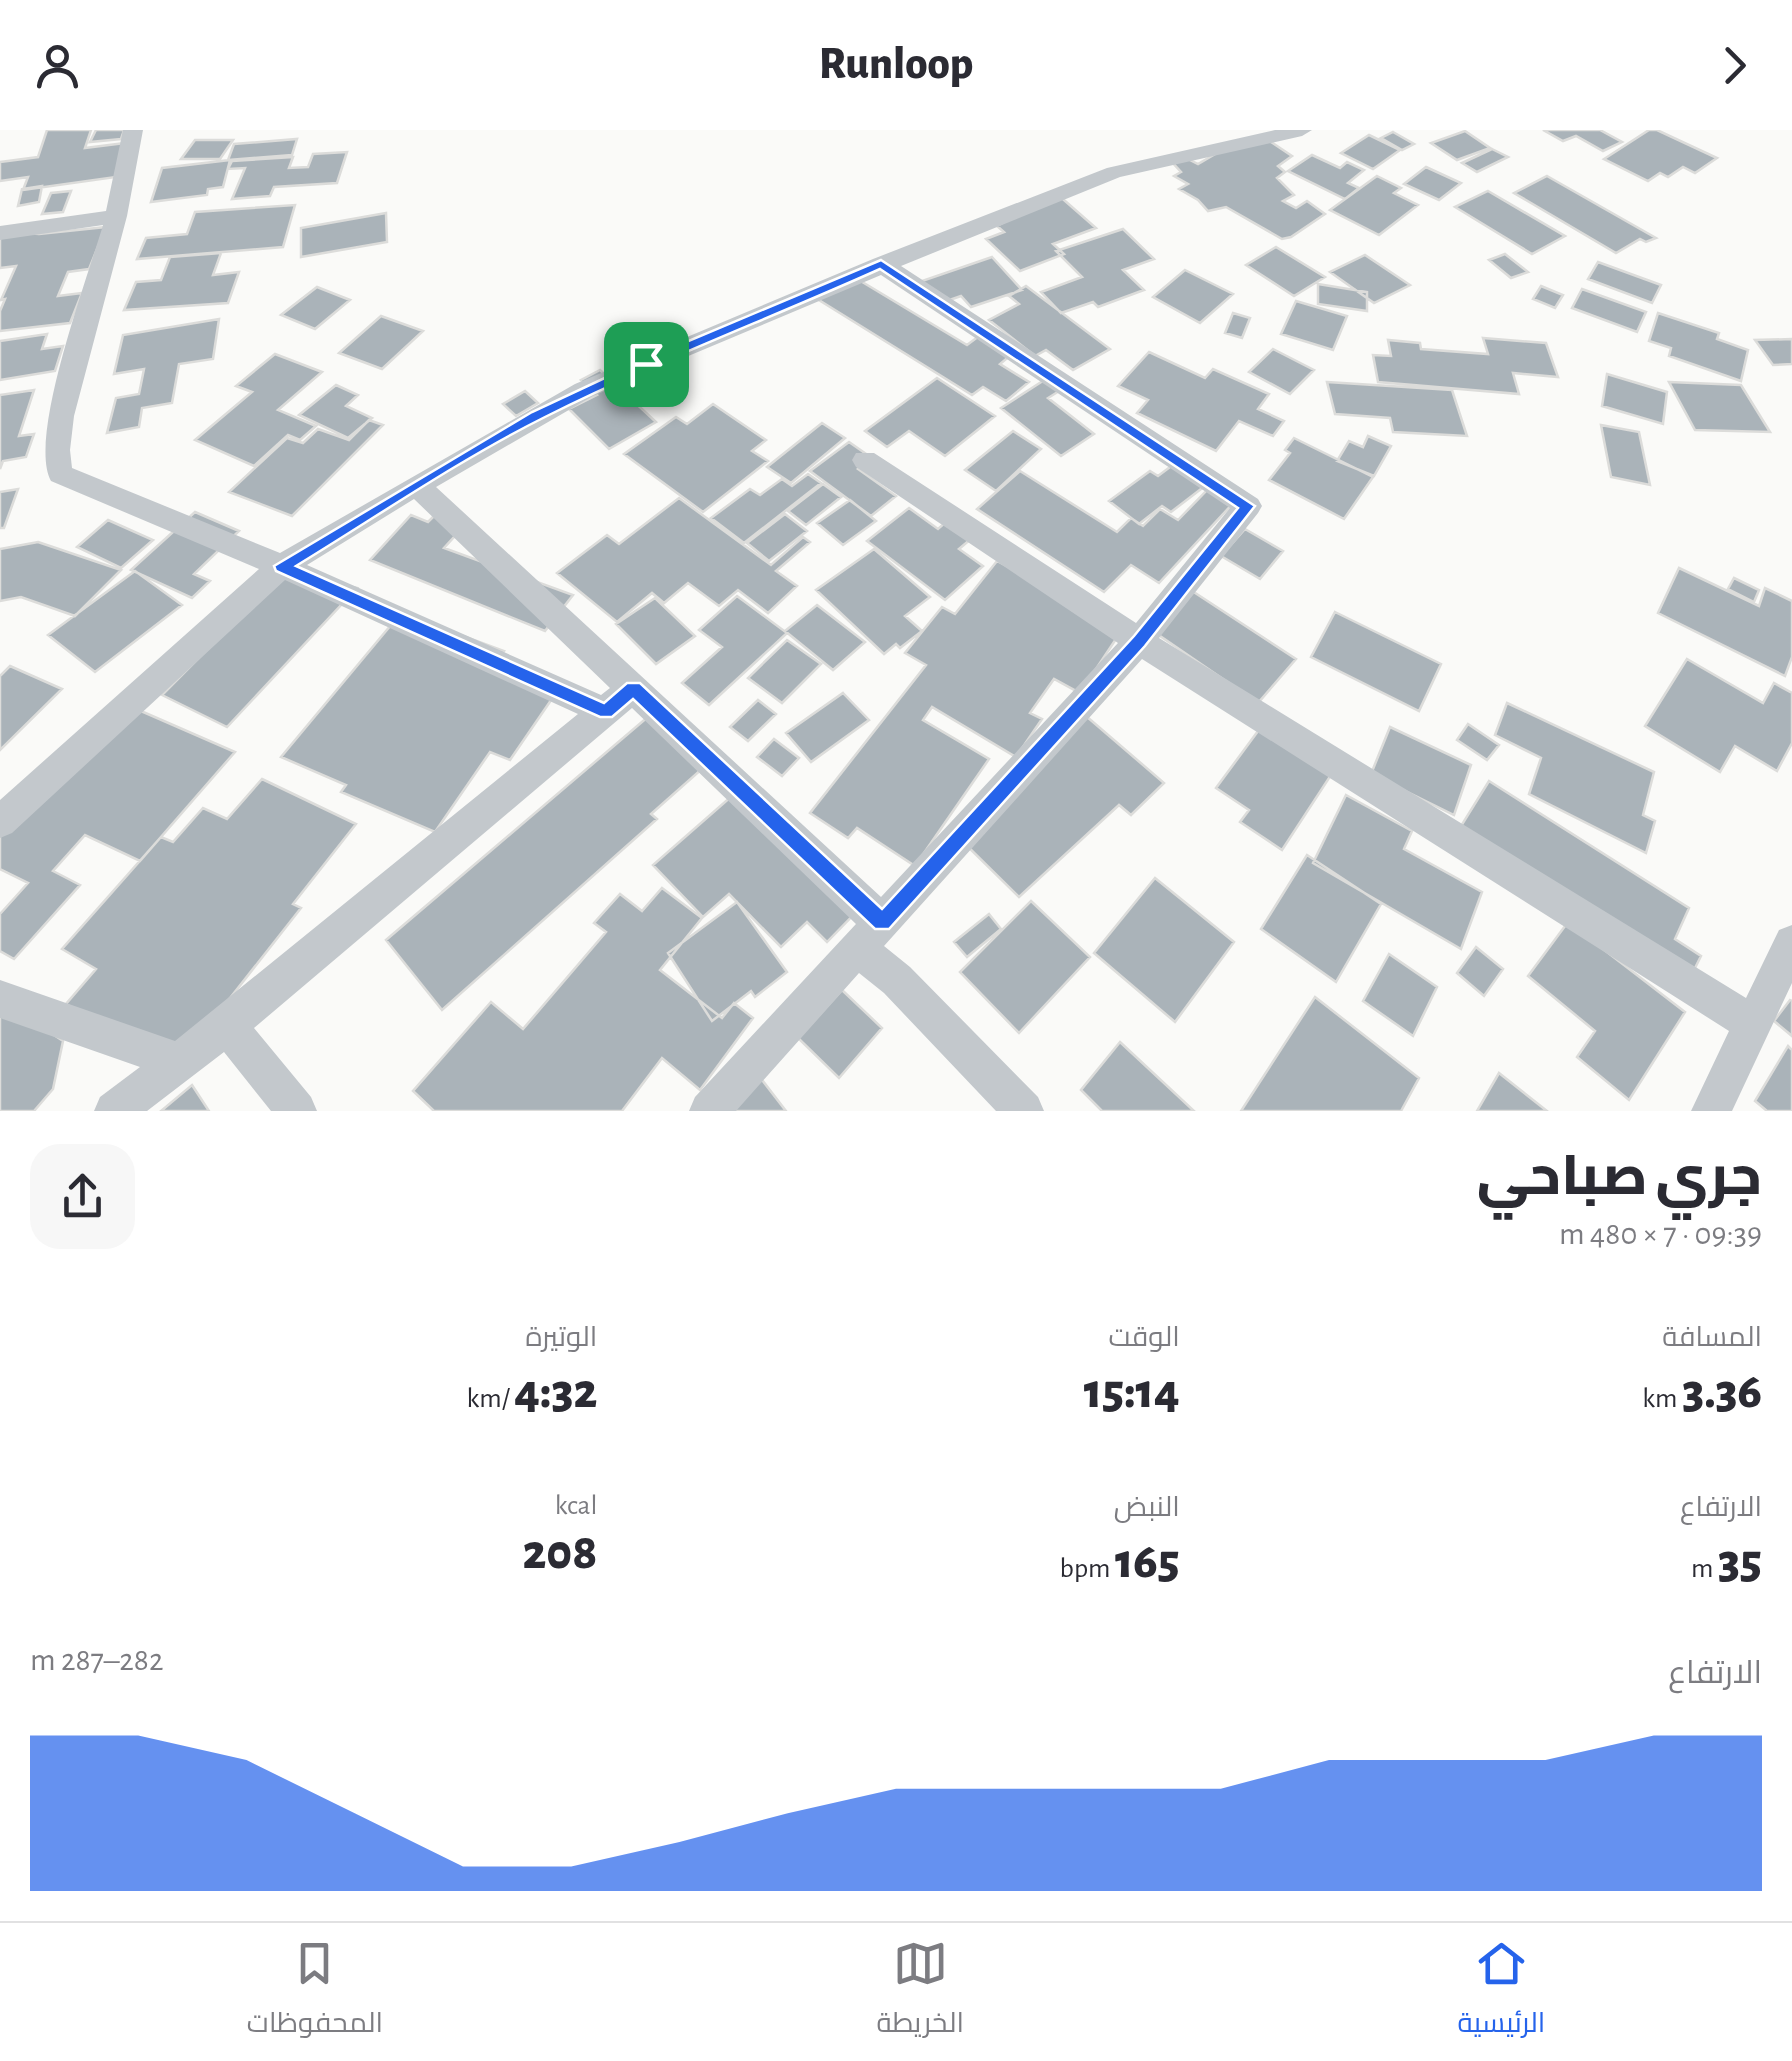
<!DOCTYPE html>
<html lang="ar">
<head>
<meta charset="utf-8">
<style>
  body { margin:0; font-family:"Alegreya Sans",Cairo,sans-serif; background:#f7f7f7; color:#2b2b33; direction:rtl; height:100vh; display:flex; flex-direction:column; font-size:38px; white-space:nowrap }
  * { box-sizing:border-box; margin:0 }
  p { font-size:32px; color:#7c7c81 }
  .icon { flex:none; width:55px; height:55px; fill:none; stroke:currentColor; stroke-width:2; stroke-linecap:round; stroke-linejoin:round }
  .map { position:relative; height:981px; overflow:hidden; direction:ltr }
  .details { display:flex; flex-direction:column; background:#fff; flex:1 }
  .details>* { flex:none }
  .pin { position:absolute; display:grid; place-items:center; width:85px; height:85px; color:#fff; margin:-42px; border-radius:20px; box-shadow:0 5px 15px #0006 }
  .round { display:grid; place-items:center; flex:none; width:105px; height:105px; border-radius:30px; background:#f7f7f7 }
  .headline { display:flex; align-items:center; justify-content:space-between; height:170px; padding:0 30px }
  h1 { font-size:55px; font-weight:800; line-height:75px }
  .figures { display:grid; grid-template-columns:repeat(3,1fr); gap:15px; height:170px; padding:10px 30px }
  .figures div { display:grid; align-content:center }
  .figures b { font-size:50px; font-weight:800 }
  .figures small { font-size:28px; font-weight:400 }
  .figures p { font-size:28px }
  .chart { height:280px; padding:20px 30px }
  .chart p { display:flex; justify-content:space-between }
  .chart svg { width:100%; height:180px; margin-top:10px; fill:#2563eb; opacity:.7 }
  header { display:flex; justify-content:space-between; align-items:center; height:130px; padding:0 30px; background:#fff; font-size:45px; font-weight:800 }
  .tabs { display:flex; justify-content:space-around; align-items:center; height:140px; border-top:2px solid #e1e1e2; background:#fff; font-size:28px; color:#7c7c81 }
  .tabs a { display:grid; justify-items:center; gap:5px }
  .tabs .on { color:#2563eb }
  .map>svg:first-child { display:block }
  .building { fill:#aab3b9; stroke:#dcdcda; stroke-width:2.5 }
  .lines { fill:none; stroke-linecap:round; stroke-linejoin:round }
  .minor { fill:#c3c8cc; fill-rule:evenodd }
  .route { fill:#2563eb; stroke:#fff; stroke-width:2.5; fill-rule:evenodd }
</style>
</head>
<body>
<header><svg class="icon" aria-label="forward" viewBox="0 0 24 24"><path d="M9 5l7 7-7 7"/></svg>Runloop<svg class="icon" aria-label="person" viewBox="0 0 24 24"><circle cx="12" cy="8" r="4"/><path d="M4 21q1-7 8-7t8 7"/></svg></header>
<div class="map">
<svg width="1792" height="981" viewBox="0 0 1792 981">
  <rect width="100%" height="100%" fill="#fafaf8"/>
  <path class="building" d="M47,0H91L85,18L125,13L116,47L23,60L28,47L0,51V32L38,27Z
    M96,0H124L121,9L90,12Z
    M1543,0H1600L1622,12L1603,21L1576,6L1563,11Z
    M1649,0H1657L1717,28L1695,43L1683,37L1668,47L1660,43L1648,51L1604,29Z
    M1465,1L1490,18L1457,30L1431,13Z
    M1393,2L1414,14L1402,20L1381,8Z
    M1369,5L1400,20L1373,39L1341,23Z
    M297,9L292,25L228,30L234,14Z
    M195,10H233L220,29H181Z
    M1268,10L1292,26L1278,36L1285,42L1277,48L1294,65L1283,71L1296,78L1307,71L1325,84L1291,107L1282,109L1226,77L1208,81L1198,70L1179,59L1188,54L1174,46L1181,42L1171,31L1186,28L1198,34L1222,20Z
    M1492,19L1508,27L1477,42L1462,33Z
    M347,22L337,53L274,57L270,66L232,69L245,38L228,39L232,31L293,27L289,38L308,37L313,24Z
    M1312,25L1340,38L1347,32L1364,40L1348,53L1359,58L1345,69L1288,41Z
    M230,30L223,57L208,59L207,65L151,72L162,38Z
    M1426,37L1461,53L1439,70L1404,54Z
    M1377,46L1401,58L1394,63L1418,75L1379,105L1330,80Z
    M1547,46L1656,108L1646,112L1640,109L1616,123L1514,63Z
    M42,56L39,72L18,76L22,59Z
    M71,61L63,82L42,84L51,63Z
    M1488,61L1565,106L1532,124L1455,77Z
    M1056,63L1096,98L1053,114L1064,124L1020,141L986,109L1004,102L997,96Z
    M295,75L283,117L137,129L146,108L187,104L195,82Z
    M386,83L387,112L301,127V98Z
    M106,97L89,139L68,142L58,166L82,163L70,193L0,201V181L5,169L1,170L16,136L0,138V101L39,104Z
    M1123,99L1154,129L1123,140L1144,160L1098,177L1093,172L1061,183L1041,162L1082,147L1056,121Z
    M1276,117L1325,147L1294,166L1246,135Z
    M221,123L213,145L239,142L228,173L124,180L136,152L161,150L170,127Z
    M1505,124L1528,142L1511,148L1489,130Z
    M1365,125L1410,155L1374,173L1330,142Z
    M992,127L1022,160L971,177L961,166L938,174L919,152Z
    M1598,132L1661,155L1652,173L1588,149Z
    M1185,140L1233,164L1200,193L1153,167Z
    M849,144L967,215L979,206L1011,225L1000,234L1029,252L1006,271L983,257L972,265L814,167Z
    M1318,154L1367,162V181L1318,174Z
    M1026,156L1110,219L1073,240L1046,220L1035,226L989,190L1019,174L1009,166Z
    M1541,156L1563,165L1555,178L1533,169Z
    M317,157L350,170L315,199L281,185Z
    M1582,159L1646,182L1637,202L1572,178Z
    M1296,171L1347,186L1333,220L1281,204Z
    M1233,183L1250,188L1242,208L1225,203Z
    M1658,183L1719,203L1717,209L1748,220L1741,251L1669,226L1671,218L1649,211Z
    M381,186L423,201L382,239L339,223Z
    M219,189L213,229L179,234L172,273L142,278L139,297L107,303L116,268L139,264L144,239L114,244L123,205Z
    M47,204L42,219L63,216L55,241L0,250V211Z
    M1483,208L1546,213L1558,247L1513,243L1519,264L1378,252L1373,225L1391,226L1388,210L1420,213L1421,219L1488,224Z
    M1792,209V234L1773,235L1755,210Z
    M1273,219L1314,240L1290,264L1249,242Z
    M1149,222L1205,248L1213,239L1269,264L1258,279L1284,291L1273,306L1239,291L1216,321L1137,283L1148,270L1118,256Z
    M275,224L322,242L278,280L316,296L300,310L288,305L254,336L195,310L252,262L236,256Z
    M600,240L656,292L609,319L569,279L597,265L581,250Z
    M1607,244L1667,262L1663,294L1602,276Z
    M1049,247L1064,258L1048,268L1094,304L1061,326L1001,278Z
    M937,248L995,286L945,326L909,301L887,317L865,301Z
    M1327,252L1452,260L1467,306L1393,302L1390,288L1335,284Z
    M1669,252L1741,255L1770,302L1695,300Z
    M336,255L358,265L346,276L372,288L348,308L299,285Z
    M34,260L19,306L34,304L26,327L3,331L0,339V265Z
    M525,261L538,273L516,286L503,274Z
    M713,274L766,310L752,321L768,331L703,382L624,324L676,287L687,294Z
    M369,290L383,295L292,386L229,362L287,308L303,313L318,299L349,310Z
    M822,293L845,308L791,353L767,337Z
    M1601,295L1639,302L1650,355L1611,347Z
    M1013,301L1041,319L996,361L965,340Z
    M1368,306L1391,316L1374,346L1337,331L1349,311L1363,317Z
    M1294,308L1373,347L1344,389L1269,350L1290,323L1285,320Z
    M849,312L872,328L858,339L896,366L871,386L810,341Z
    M1182,328L1214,349L1171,382L1162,376L1139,394L1109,371L1150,341L1158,346Z
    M1020,341L1117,402L1131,388L1143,396L1160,379L1178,390L1212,355L1237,369L1159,453L1131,435L1104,462L977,379Z
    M808,344L821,353L744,413L711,388L750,359L760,365L782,349L792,356Z
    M823,354L841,367L806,395L788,381Z
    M18,359L4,398H0V362Z
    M679,368L771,435L803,407L810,412L776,441L797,456L768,483L738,460L719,476L688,453L664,473L652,463L617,492L557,443L607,405L619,414Z
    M850,370L876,391L843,415L817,393Z
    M909,378L938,399L954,385L978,403L959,419L983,436L945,470L867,411Z
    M195,382L239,401L194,444L210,451L192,468L131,440Z
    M436,384L465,395L444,418L573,465L545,501L370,430L411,385L428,392Z
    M785,384L807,401L769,431L747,413Z
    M108,390L153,410L121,438L77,417Z
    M1245,399L1283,421L1260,449L1221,426Z
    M38,412L121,440L75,486L21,467L0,471V419Z
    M874,419L930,467L905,486L922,501L900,518L896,514L884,524L816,460Z
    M997,431L1124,497L1080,563L1054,549L1030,583L1042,589L1016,627L932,577L923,590L989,629L915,736L857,698L848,708L810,683L926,535L905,523L942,477L955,484Z
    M1679,438L1759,476L1765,458L1792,471V527L1785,546L1658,483Z
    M135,441L182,475L95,542L48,505Z
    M285,441L357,458L227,597L162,565Z
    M1734,448L1759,460L1754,472L1728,459Z
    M1183,455L1296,529L1258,573L1144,495Z
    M737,466L787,503L709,575L682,553L722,517L699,500Z
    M655,468L695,506L656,534L616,494Z
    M817,475L865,512L833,540L785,501Z
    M1335,482L1441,534L1419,581L1311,527Z
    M401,483L504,521L493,535L558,560L510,630L490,622L435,702L341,662L346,655L281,627Z
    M787,510L821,534L782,573L748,548Z
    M1687,529L1763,573L1774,553L1792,563V613L1777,641L1735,616L1720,642L1645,596Z
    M10,536L62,559L0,620V546Z
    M843,563L869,590L811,632L786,603Z
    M758,570L776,584L748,611L730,597Z
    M118,571L235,622L140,731L85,705L53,741L80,755L14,829L0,821V784L28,753L0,739V692Z
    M1507,573L1654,642L1643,685L1655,691L1646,723L1529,664L1541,628L1495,605Z
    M656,580L712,630L651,684L657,689L442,880L386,810Z
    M1086,586L1164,653L1131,685L1119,675L1019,767L961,710Z
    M1468,594L1499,615L1487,630L1457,610Z
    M1261,597L1333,642L1282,720L1240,692L1249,680L1216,658Z
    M1390,597L1471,635L1454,685L1371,644Z
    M774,609L799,628L782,646L757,627Z
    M262,649L356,694L293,774L301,778L175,938L66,874L96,839L62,819L161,707L173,712L203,678L227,689Z
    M1489,651L1689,778L1675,809L1701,826L1691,846L1461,696Z
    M741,658L863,775L827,812L807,792L781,817L729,764L703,787L653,735Z
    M1346,665L1412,701L1404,719L1482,762L1461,819L1313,733Z
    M1307,725L1381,774L1336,852L1261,799Z
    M1155,748L1234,812L1175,892L1094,823Z
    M662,758L702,788L660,840L722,888L734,873L753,888L700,960L662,928L622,981H434L413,961L491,872L523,899L606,802L594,793L620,764L642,781Z
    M1031,771L1090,827L1019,903L960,842Z
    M737,772L787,842L755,867L751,861L712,891L668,823Z
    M989,784L1001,799L967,827L954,812Z
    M1568,792L1685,882L1629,970L1577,927L1595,901L1528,846Z
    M1476,817L1503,839L1484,866L1457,843Z
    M1389,824L1437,857L1413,906L1363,871Z
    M842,860L882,898L839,948L798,908Z
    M1315,867L1419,948L1401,981H1241Z
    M0,869L63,911L53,959L34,981H0Z
    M1790,870L1792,871V906L1774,891Z
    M1120,912L1194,981H1102L1081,960Z
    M1788,916L1792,920V981H1767L1755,971Z
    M1499,943L1547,981H1477Z
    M759,946L786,981H721Z
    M192,955L209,981H161Z"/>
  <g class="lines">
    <path class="minor" d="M123,0H143L127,86L74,286L70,320L72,338L280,423L575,254L873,129L1107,38L1275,0H1312L1302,6L1120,47L901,136L1258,369L1262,376L1258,383L1159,508L1746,868L1779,800L1792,795V853L1732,981H1691L1729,901L1142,529L884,816L910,837L1038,967L1044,981H996L884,863L859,843L736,981H689L695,967L856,794L632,578L254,898L311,967L317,981H271L224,922L147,981H94L100,967L140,937L0,888V850L175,911L578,584L285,450L12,703L0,708V670L259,439L51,351C27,308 88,147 103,95L0,110V96L106,81ZM881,145L1230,378L1136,493L874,323H856L852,330L856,337L1118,513L881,767L436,357L593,266ZM414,369L610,558L601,565L307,435Z"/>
  </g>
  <path class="route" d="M881,130L1255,376L1145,516L889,799H875L633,569L612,587H600L276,441L274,436L532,282L641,231ZM880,139L1238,378L1134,506L882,779L640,553H627L604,573L296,436C378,386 459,330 545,287C654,232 769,189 880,139Z"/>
</svg>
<div class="pin" style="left:646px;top:234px;background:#1e9e55"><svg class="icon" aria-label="arrive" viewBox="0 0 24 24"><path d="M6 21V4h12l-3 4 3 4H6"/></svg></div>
</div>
<section class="details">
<div class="headline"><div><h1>جري صباحي</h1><p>09:39 · 7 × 480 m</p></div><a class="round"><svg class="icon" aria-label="share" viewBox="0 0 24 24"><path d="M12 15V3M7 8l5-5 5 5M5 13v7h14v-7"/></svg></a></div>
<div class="figures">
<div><p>المسافة</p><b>3.36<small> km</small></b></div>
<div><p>الوقت</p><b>15:14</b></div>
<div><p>الوتيرة</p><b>4:32<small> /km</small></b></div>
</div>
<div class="figures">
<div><p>الارتفاع</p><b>35<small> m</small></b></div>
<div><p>النبض</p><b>165<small> bpm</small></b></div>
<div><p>kcal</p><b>208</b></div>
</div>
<div class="chart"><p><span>الارتفاع</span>282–287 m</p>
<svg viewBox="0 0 160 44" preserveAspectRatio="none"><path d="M0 44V6L10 6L20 12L30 25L40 38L50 38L60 32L70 25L80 19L90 19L100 19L110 19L120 12L130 12L140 12L150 6L160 6V44z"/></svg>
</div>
</section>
<nav class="tabs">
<a class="on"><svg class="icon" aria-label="home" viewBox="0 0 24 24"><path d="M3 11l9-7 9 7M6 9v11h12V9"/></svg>الرئيسية</a>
<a><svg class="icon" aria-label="map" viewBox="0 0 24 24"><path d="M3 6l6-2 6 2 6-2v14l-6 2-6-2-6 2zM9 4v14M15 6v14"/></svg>الخريطة</a>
<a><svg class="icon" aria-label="saved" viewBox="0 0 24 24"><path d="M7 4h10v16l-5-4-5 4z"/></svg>المحفوظات</a>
</nav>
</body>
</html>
